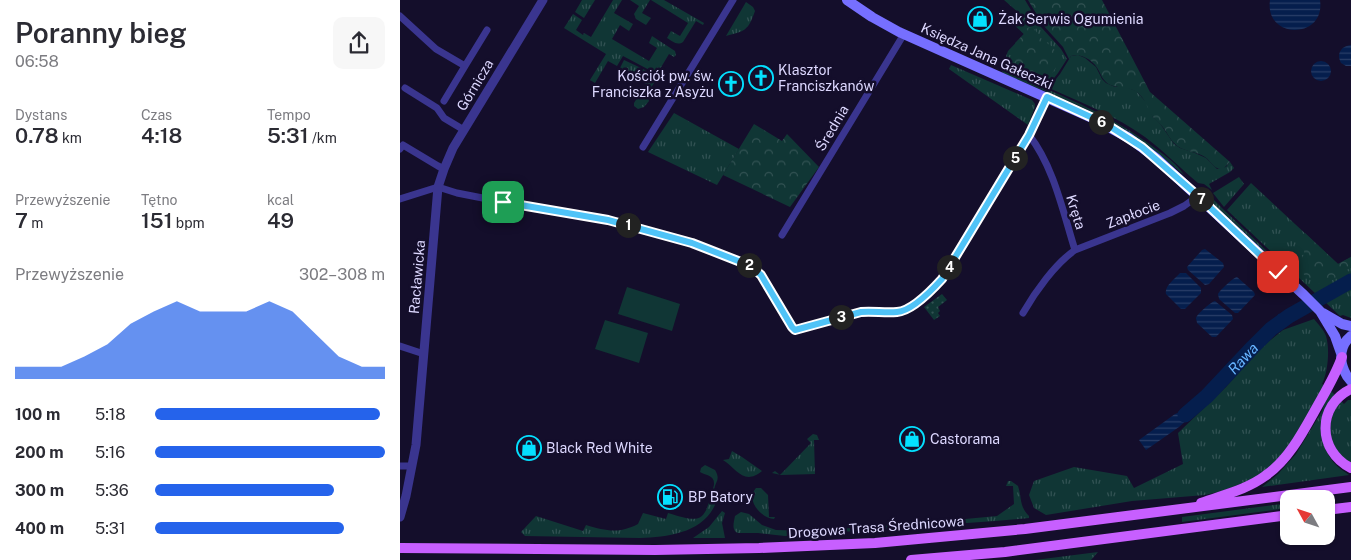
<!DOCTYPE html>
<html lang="pl">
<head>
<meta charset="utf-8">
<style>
  body { margin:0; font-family:"Public Sans",sans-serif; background:#f7f7f7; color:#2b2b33; height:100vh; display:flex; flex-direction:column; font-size:19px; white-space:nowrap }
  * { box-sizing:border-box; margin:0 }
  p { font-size:16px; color:#7c7c81 }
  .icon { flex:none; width:28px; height:28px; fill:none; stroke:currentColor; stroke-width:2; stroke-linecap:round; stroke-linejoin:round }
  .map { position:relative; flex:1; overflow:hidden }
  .panel { display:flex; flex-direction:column; background:#fff; width:400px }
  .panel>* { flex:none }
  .needle { width:32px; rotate:310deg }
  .controls { position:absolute; left:880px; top:490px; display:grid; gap:10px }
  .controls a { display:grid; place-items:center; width:55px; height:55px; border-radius:10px; background:#fff; box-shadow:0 1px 4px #0004; font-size:25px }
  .pin { position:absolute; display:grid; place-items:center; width:42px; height:42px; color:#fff; margin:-21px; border-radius:10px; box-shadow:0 2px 8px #0006 }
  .km { position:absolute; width:25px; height:25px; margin:-12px; border-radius:50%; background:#222; color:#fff; font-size:14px; line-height:25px; text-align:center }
  .round { display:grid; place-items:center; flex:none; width:52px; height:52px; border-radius:10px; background:#f7f7f7 }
  .summary { display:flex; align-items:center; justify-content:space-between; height:85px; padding:0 15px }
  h1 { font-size:28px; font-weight:600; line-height:38px }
  .stats { display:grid; grid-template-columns:repeat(3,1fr); gap:8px; height:85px; padding:5px 15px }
  .stats div { display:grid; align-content:center }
  .stats b { font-size:21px; font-weight:600 }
  .stats small { font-size:14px; font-weight:400 }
  .stats p { font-size:14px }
  .chart { height:140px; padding:10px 15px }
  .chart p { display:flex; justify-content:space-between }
  .chart svg { width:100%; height:90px; margin-top:5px; fill:#2563eb; opacity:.7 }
  ul { padding:0 15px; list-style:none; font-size:16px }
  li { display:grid; grid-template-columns:80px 60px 1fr; align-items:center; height:38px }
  li i { height:12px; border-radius:6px; background:#2563eb }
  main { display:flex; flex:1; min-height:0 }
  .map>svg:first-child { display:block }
  .grass { fill:url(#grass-tufts) }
  .forest { fill:url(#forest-crowns) }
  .park { fill:url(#park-dots) }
  .pitch { fill:#103635 }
  .water { fill:url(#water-rules) }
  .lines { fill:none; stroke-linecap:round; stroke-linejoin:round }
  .stream { stroke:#051e4d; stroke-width:2.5 }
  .river { stroke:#051e4d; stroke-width:15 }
  .minor { stroke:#3a358f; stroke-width:7 }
  .tertiary { stroke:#3a358f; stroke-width:9 }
  .secondary { stroke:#766fff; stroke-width:10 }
  .primary { stroke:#c75fff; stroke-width:10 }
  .route-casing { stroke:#fff; stroke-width:10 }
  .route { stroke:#4fc3f7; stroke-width:6 }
  .labels { text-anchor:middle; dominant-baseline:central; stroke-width:5; stroke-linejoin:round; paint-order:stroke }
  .poi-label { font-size:14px; fill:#ddd8ff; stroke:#140e2b; text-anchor:start }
  .street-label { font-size:14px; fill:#ddd8ff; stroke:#140e2b }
  .water-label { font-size:15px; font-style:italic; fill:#66b4ff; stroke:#140e2b }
</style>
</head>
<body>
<main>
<section class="panel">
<div class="summary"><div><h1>Poranny bieg</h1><p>06:58</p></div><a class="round"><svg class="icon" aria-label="share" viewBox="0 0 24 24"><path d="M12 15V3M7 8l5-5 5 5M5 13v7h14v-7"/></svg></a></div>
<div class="stats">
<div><p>Dystans</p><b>0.78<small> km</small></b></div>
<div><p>Czas</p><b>4:18</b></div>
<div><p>Tempo</p><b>5:31<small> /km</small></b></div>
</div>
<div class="stats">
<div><p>Przewyższenie</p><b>7<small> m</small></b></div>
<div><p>Tętno</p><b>151<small> bpm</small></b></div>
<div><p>kcal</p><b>49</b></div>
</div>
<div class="chart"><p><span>Przewyższenie</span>302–308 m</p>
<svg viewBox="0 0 160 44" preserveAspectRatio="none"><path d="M0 44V38L10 38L20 38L30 33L40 27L50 17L60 11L70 6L80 11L90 11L100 11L110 6L120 11L130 22L140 33L150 38L160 38V44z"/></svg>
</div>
<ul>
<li><b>100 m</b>5:18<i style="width:98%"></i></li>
<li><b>200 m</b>5:16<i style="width:100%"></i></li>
<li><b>300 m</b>5:36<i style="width:78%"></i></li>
<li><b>400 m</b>5:31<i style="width:82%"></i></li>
</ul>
</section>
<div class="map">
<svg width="951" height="560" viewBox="0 0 951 560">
  <defs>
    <pattern id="grass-tufts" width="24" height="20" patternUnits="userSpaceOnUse" patternTransform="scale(1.25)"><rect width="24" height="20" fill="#103635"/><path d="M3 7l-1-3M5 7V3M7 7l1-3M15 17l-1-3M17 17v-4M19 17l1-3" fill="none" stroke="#325253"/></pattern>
    <pattern id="forest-crowns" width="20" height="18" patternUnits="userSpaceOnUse" patternTransform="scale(1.25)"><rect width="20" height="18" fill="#103635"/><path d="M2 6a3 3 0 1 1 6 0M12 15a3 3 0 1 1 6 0" fill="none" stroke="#325253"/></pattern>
    <pattern id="park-dots" width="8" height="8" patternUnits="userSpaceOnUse" patternTransform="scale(1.25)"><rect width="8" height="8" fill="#103635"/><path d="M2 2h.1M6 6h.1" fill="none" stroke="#325253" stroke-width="1.8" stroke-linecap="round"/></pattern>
    <pattern id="water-rules" width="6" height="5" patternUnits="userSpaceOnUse" patternTransform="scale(1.25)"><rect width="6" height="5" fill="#051e4d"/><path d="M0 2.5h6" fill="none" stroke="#293e68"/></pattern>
  </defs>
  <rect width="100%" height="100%" fill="#140e2b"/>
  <path class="grass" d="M182,0H195L184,18L175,12Z
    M213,0H222L214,13L233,24L229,31L220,25L212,39L249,61L257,48L249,43L252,36L275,51L276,55L274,57L269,54L257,74L223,56L217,66L208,61L195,83L190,80L206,54L164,28L173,14L182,20L176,30L183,35L184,33L191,37Z
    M230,0H250L242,13L251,18L246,25L236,19L234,14L239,6Z
    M251,0H264L304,23L303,25L296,21L283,42C277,46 272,41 267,38L271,31L280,36L288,23Z
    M604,0H625L641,27L661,49L667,59L658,73L647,87L602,67L608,51L624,34L613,24L621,15Z
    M346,2L353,7L355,11C348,31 345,31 326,36Z
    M678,55L685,58L696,67L702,79L706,83L715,87H726L736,91L746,102L753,117L761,125L774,144L780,148L795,153L806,158L817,169L826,167L830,162L834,168L830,172L809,184L812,190L804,184L798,183C780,168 764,151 745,137C716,116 682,103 649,88L660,74L671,56Z
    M224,60L241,68L235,77L220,68Z
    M551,65L632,100L635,104V107L628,125L549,69Z
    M243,69L261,79L260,82L254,83L247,94L249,101L244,107L238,109L234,106V103L246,84L237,78Z
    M601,69C654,93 710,113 756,149C766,156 777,164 784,175C763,158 742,140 719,126C682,105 641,90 603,73Z
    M274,113L339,149L317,185L248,152Z
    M839,177L844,184L824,207L813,193Z
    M851,183L938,264L951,257V278L917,295L827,210Z
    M811,195L813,199L825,211L894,277L893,278L813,204L811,201Z
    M951,285V318L943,315L940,316L924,301Z
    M914,319C918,324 924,330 926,336C930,349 928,372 922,384L925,386L889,447L863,475L822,491L805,495L732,501L646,515L634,508L629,495L634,481L674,467L727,476L734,488L783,464L778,433L826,387L863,346L883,330Z
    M930,390L935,395C928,402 926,410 923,419C919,436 924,453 937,466C940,469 945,472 949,475L862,487L878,474L896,454L922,411L926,397Z
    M948,400H951V465L938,454L931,439L930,428L932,417L934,411L941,401L944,404Z
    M413,434L417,435L419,440H414L415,474L381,475L372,473L375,471L380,475L411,443L407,439Z
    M332,451L342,457L362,471C344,486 337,469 323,460L329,459Z
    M305,465L315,470C321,480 315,481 314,491C314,496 315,500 315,505C302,533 268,537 240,538L125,536L121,532L136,516L183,531L186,525C206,531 219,534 238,524L243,513L266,519L268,513C305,525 304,520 314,485C315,475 307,476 300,472L301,468Z
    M608,481H611L618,486C622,498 619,506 629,516V518L595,521L385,536L358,533H338C331,530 334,522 335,516L341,512L349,514L362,525L376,530L410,531L523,523L597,516L614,504L613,486H606Z
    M356,488H361L368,495L369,517H375L374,519C361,518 345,500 356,488Z
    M889,503V508L782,522V517Z
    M322,511L325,513L322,523L325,538H293L309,527Z
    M698,552L691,560H635Z"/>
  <path class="forest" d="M628,0H702L750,92L830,162L823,169C814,170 812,162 805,157C796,151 782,152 774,143C769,138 766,130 761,125C758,122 755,120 753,117C747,109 747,101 739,94C729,84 714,91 705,81C702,78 701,75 699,71C694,61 682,53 671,56L669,59L663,47L643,25Z
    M630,27C637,29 636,33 641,38C644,42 650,44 653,48C664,60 654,75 642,80L634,78L619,70L614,69L609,65L613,60L621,57L623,52L616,46L615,43L624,34L621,31L624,29Z
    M354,124L382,141L387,134L419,167L390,207L323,175Z
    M905,233L938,264L951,257V268C940,271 932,285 920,284C911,283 897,271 900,262C901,258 905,256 904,251C902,243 897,240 905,233Z"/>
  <path class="park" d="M542,294L547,300L538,307L540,311L538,313L540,316L534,320L524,307Z"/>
  <path class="pitch" d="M227,287L280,304L272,331L218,314Z
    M205,320L248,333L239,363L195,349Z"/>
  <path class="water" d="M870,0H920C926,40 864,40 870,0Z
    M951,45V66H946L941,63C936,54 941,46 951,45Z
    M911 71a10 10 0 1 1 20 0a10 10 0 1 1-20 0Z
    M805,249L823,263L824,267L809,284L805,285L788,270L787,267L802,250Z
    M780,273H786L801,288V293L785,309H781L766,294C764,286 775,279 780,273Z
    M837,277L854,292L855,295L838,313H835L819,299C819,297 818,296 818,294C820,290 833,278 837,277Z
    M815,301L832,315L833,319L816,337H812L797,323C797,321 796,320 796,318C797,314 811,302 815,301Z
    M800,400L802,403L788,419L779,427L746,450L739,440L775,414L792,407Z"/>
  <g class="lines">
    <path class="stream" d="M879,315L884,317L889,316"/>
    <path class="river" id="s1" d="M785,415L807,396L853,347L871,329L889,316L951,281"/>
    <path class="minor" d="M0,16L36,49L65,66L87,30
      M5,88L37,108L44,118L64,130
      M44,101L65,66
      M243,147L333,0
      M0,149L3,145L38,166L44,169
      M0,199L38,187L57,193L103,202L208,219L292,243L351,266L361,275L392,327L395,330L400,329L461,312C473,311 485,313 497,312C514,311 538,286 546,272L629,135L647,97
      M382,235L504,34
      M675,250L770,213L784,206L798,196
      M623,313C635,292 655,264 675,250C663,212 654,167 629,135
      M0,346L24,354
      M0,466H12"/>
    <path class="tertiary" d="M0,517L6,496L16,445L38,187L44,169L53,148L143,0"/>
    <path class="secondary" d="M447,0L472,17L499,32L692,118L729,138L756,158L904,295L920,311L935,336L941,353
      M923,313L942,324L951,326
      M951,336C937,347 939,368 951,381"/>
    <path class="primary" d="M951,389C917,405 917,451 951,468
      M801,503C822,495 846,490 865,476C889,460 904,430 918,405C927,389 936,374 942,357
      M926,510L951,507
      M0,548L255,550L359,548L475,543L625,529L951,487
      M511,560L605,552L889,515"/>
  </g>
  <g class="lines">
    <defs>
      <path id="route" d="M103,202L208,220L292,243L351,266L361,275L392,327L395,330L461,312C473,311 485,313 497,312C512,311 532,290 542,279L629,135L647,97L706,124L742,147L798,196L878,272"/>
    </defs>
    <use href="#route" class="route-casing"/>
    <use href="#route" class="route"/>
  </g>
  <defs>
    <symbol id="shop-ring" viewBox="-11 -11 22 22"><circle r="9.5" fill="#140e2b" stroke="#04e0ff" stroke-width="1.5"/><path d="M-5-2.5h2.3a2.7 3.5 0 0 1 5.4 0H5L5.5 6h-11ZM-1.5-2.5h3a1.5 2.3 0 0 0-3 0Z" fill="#04e0ff"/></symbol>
    <symbol id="church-ring" viewBox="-11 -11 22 22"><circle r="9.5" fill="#140e2b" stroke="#04e0ff" stroke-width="1.5"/><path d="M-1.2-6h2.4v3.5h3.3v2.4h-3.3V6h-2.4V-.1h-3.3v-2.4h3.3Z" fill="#04e0ff"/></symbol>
    <symbol id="fuel-ring" viewBox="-11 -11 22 22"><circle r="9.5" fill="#140e2b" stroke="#04e0ff" stroke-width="1.5"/><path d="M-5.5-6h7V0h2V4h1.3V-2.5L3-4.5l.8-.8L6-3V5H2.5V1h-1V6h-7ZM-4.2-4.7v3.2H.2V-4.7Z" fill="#04e0ff"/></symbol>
  </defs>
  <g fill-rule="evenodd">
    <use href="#shop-ring" x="566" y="5" width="28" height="28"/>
    <use href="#church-ring" x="347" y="64" width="28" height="28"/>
    <use href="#church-ring" x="317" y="70" width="28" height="28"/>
    <use href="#shop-ring" x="498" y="425" width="28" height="28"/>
    <use href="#shop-ring" x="115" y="434" width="28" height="28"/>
    <use href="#fuel-ring" x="256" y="483" width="28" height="28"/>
  </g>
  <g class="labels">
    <g class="poi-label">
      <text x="598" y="19">Żak Serwis Ogumienia</text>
      <text x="378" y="70">Klasztor<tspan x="378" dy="16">Franciszkanów</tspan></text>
      <text x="314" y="76" text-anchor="end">Kościół pw. św.<tspan x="314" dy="16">Franciszka z Asyżu</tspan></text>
      <text x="530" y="439">Castorama</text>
      <text x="146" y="448">Black Red White</text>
      <text x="288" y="497">BP Batory</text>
    </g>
    <g class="street-label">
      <text transform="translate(587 56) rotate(24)">Księdza Jana Gałeczki</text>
      <text transform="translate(75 85) rotate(-59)">Górnicza</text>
      <text transform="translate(432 128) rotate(-59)">Średnia</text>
      <text transform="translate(676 212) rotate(73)">Kręta</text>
      <text transform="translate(733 214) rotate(-21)">Zapłocie</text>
      <text transform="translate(17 277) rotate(-85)">Racławicka</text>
      <text transform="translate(476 527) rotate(-4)">Drogowa Trasa Średnicowa</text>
    </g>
    <g class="water-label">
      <text stroke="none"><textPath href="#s1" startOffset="81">Rawa</textPath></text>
    </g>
  </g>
</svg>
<div class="controls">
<a><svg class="needle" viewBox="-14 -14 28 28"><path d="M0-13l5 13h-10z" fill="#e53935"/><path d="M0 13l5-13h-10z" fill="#7c7c81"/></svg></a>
</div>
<div class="pin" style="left:103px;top:202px;background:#1e9e55"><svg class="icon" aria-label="arrive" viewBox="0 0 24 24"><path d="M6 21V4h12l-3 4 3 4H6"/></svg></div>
<div class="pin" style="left:878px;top:272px;background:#d93025"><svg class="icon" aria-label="check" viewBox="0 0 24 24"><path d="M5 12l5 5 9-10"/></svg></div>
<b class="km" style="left:228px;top:225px">1</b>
<b class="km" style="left:349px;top:265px">2</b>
<b class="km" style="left:441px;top:317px">3</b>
<b class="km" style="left:549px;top:267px">4</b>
<b class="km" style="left:615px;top:158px">5</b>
<b class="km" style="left:701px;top:122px">6</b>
<b class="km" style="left:801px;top:199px">7</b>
</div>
</main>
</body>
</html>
